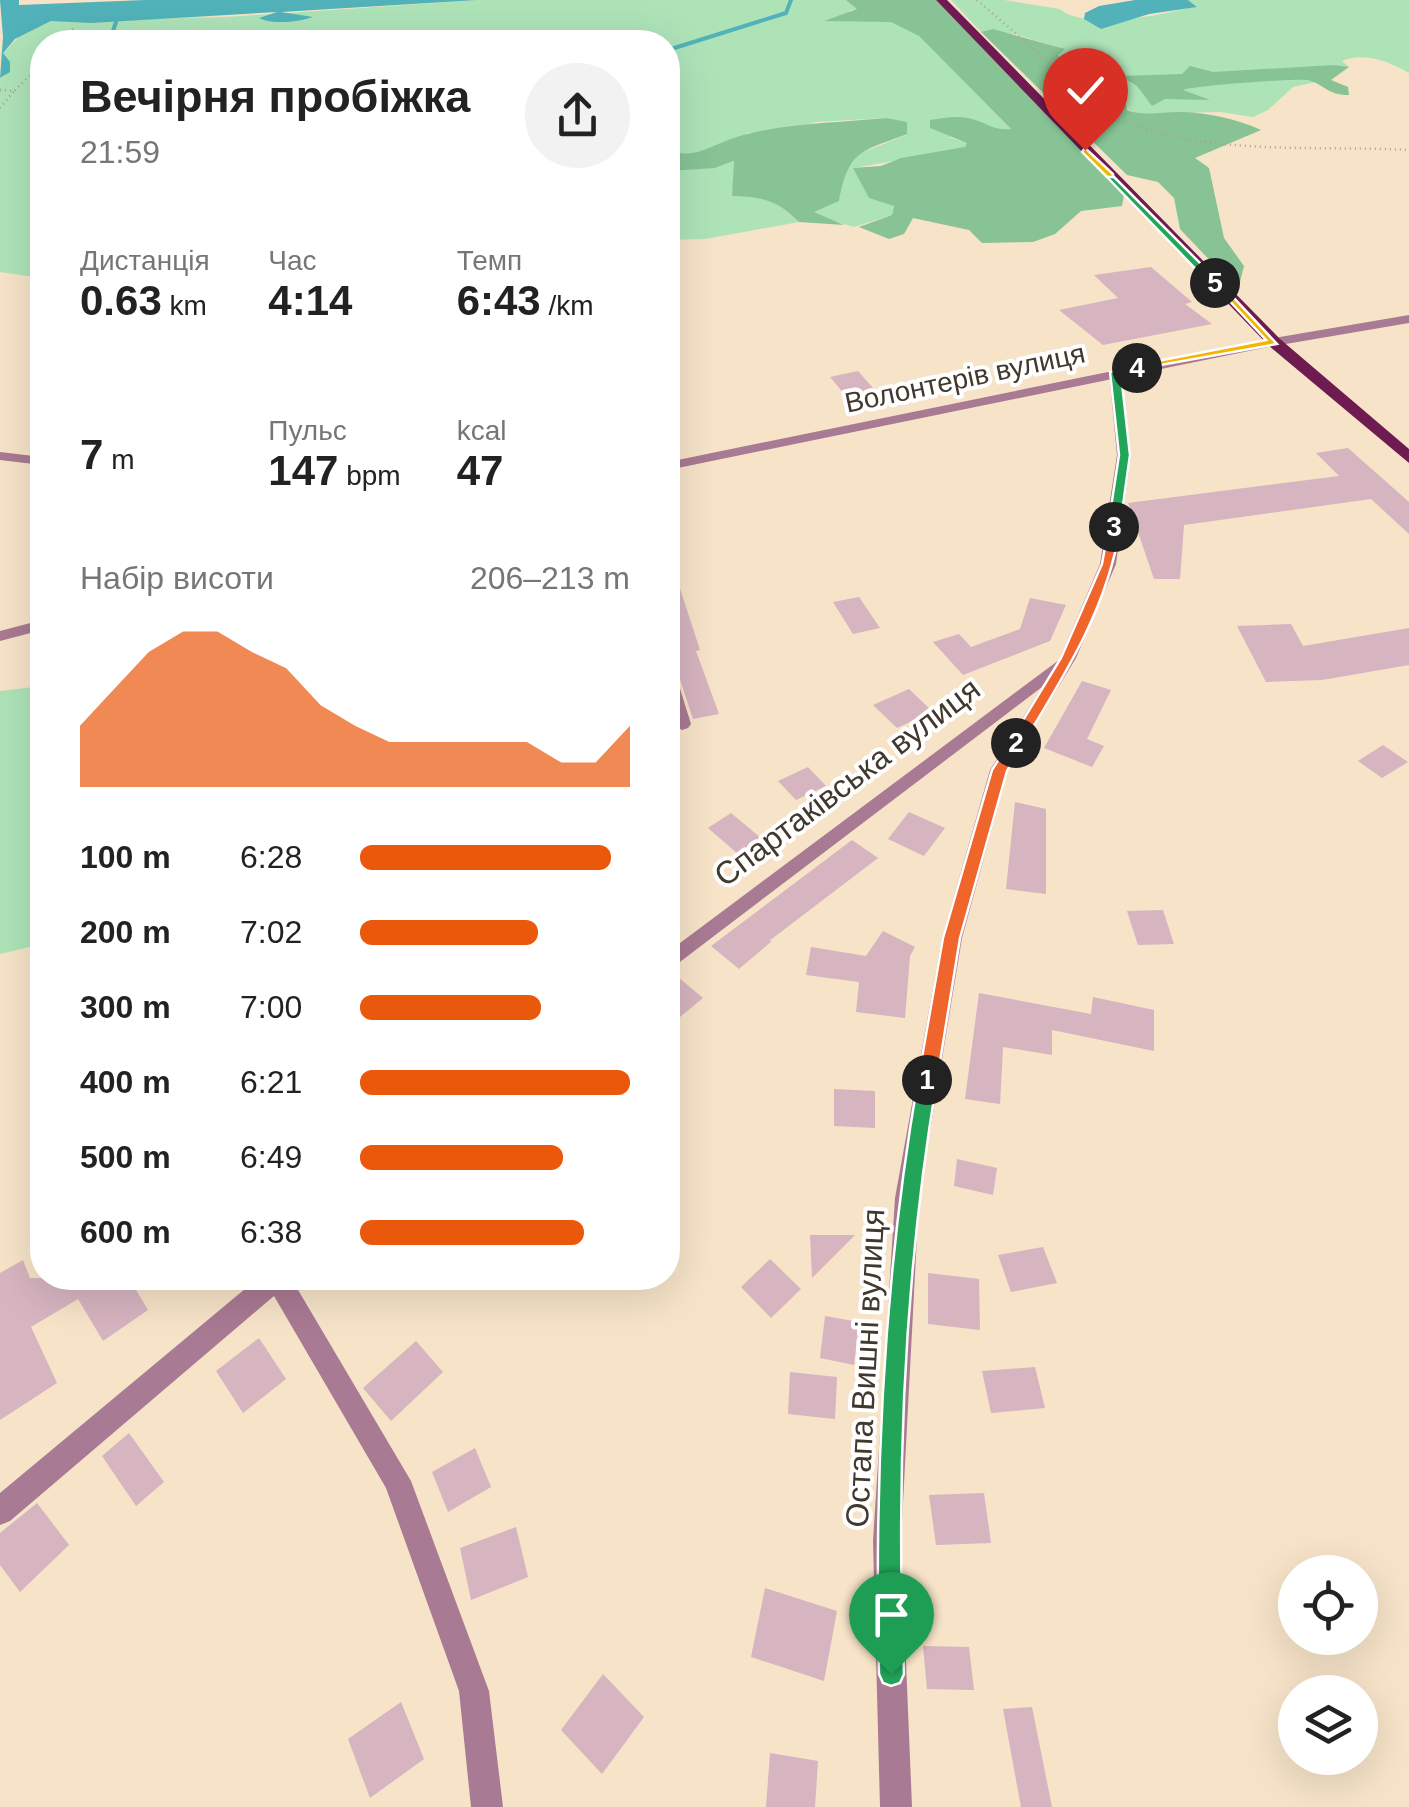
<!DOCTYPE html>
<html lang="uk">
<head>
<meta charset="utf-8">
<style>
  body { margin:0; font-family:Helvetica,sans-serif; background:#f2f2f2; color:#222; height:100vh; display:flex; flex-direction:column; font-size:38px; white-space:nowrap }
  * { box-sizing:border-box; margin:0 }
  p { font-size:32px; color:#767676 }
  .icon { flex:none; width:55px; height:55px; fill:none; stroke:currentColor; stroke-width:2; stroke-linecap:round; stroke-linejoin:round }
  .map { position:relative; flex:1; overflow:hidden }
  .panel { position:absolute; left:30px; top:30px; width:650px; height:1260px; display:flex; flex-direction:column; background:#fff; border-radius:40px; box-shadow:0 10px 40px #0002 }
  .panel>* { flex:none }
  .fabs { position:absolute; left:1278px; top:1555px; display:grid; gap:20px }
  .fabs a { display:grid; place-items:center; width:100px; height:100px; border-radius:50%; background:#fff; box-shadow:0 10px 40px #0002; font-size:50px }
  .pin { position:absolute; display:grid; place-items:center; width:85px; height:85px; color:#fff; margin:-102px -42px; border-radius:50% 50% 50% 0; rotate:-45deg; box-shadow:0 0 10px #0007 }
  .pin .icon { rotate:45deg }
  .km { position:absolute; width:50px; height:50px; margin:-25px; border-radius:50%; background:#222; color:#fff; font-size:28px; line-height:50px; text-align:center }
  .round { display:grid; place-items:center; flex:none; width:105px; height:105px; border-radius:52px; background:#f2f2f2 }
  .overview { display:flex; align-items:center; justify-content:space-between; height:170px; padding:0 50px }
  h1 { font-size:45px; font-weight:600; line-height:75px }
  .figures { display:grid; grid-template-columns:repeat(3,1fr); gap:15px; height:170px; padding:10px 50px }
  .figures div { display:grid; align-content:center }
  .figures b { font-size:42px; font-weight:600 }
  .figures small { font-size:28px; font-weight:400 }
  .figures p { font-size:28px }
  .chart { height:280px; padding:20px 50px }
  .chart p { display:flex; justify-content:space-between }
  .chart svg { width:100%; height:180px; margin-top:10px; fill:#ea580c; opacity:.7 }
  ul { padding:0 50px; list-style:none; font-size:32px }
  li { display:grid; grid-template-columns:160px 120px 1fr; align-items:center; height:75px }
  li i { height:25px; border-radius:12px; background:#ea580c }
  .map>svg:first-child { display:block }
  .green { fill:#aee3b8 }
  .forest { fill:#87c394 }
  .water { fill:#51b2ba }
  .lines { fill:none; stroke-linecap:round; stroke-linejoin:round }
  .stream { stroke:#51b2ba; stroke-width:4 }
  .building { fill:#d6b4c0 }
  .path { stroke:#afa08b; stroke-width:2.5; stroke-dasharray:1 4; stroke-linecap:butt }
  .minor { fill:#a97a93; fill-rule:evenodd }
  .tertiary { fill:#a97a93; fill-rule:evenodd }
  .primary { fill:#6d1b50; fill-rule:evenodd }
  .split-1 { fill:#22a559; stroke:#fff; stroke-width:2.5 }
  .split-2 { fill:#f0652b; stroke:#fff; stroke-width:2.5 }
  .split-3 { fill:#f0652b; stroke:#fff; stroke-width:2.5 }
  .split-4 { fill:#22a559; stroke:#fff; stroke-width:2.5 }
  .split-5 { fill:#f5b400; stroke:#fff; stroke-width:2.5 }
  .split-6 { fill:#22a559; stroke:#fff; stroke-width:2.5 }
  .split-7 { fill:#f5b400; stroke:#fff; stroke-width:2.5 }
  .labels { text-anchor:middle; dominant-baseline:central; stroke-width:8; stroke-linejoin:round; paint-order:stroke }
  .far-street-label { font-size:28px; fill:#41392e; stroke:#fff }
  .street-label { font-size:32px; fill:#41392e; stroke:#fff }
</style>
</head>
<body>
<div class="map">
<svg width="1409" height="1807" viewBox="0 0 1409 1807">
  <rect width="100%" height="100%" fill="#f6e3c8"/>
  <path class="green" d="M478,0H850L862,8L848,11L894,20L919,36L1012,130L949,137L968,143L965,148L854,168L894,206L892,215L854,227L810,214L842,183L847,166L856,155L906,135L885,118L816,122L788,130L747,133L715,168L735,161L732,196C762,197 777,200 799,222L705,239L668,240V42H42V278L0,272V78L5,76L3,53L19,37L51,21L227,17Z
    M951,0H1004L1060,9C1084,31 1164,15 1196,6L1188,0H1409V73C1388,61 1364,52 1342,61L1349,67L1316,82L1293,87L1268,110L1253,117L1220,112L1135,114L1066,65L1058,54L1064,49L1014,34L981,32Z
    M42,686V944L0,954V691Z"/>
  <path class="forest" d="M846,0H936L1124,195L1122,206L1081,211L1055,234L1033,242L982,243L969,230L913,218L904,234L889,239L859,227L892,215L894,206L869,198L853,168L881,166L901,158L965,147L967,143L930,128V120C944,118 957,115 972,119C987,123 994,131 1011,129L919,36L891,22L824,21L857,9Z
    M993,29L1065,49L1058,55C1077,78 1098,88 1125,97L1127,110C1143,117 1164,111 1183,112C1209,113 1237,119 1261,130L1195,158L1209,168L1224,238L1244,266L1238,290L1180,229L1174,198L1158,182L1127,175L981,32Z
    M1334,65L1349,67L1331,80L1348,87L1349,95C1326,95 1325,84 1307,80C1298,78 1191,86 1183,90L1210,100L1165,99L1152,106L1137,86L1121,76L1182,74L1190,66L1213,72Z
    M886,118L907,122V134C861,152 849,149 839,201L814,212L844,225L799,222C777,200 762,197 732,196L734,161L715,168L668,171V143L679,148L680,153C698,156 713,145 731,139C776,123 837,123 886,118Z"/>
  <path class="water" d="M0,0H19V5L145,0H478L281,12L313,17C298,22 273,25 259,18L277,12L91,23L51,21L15,39L3,53L10,62V72L0,78L3,37Z
    M1135,0H1188L1197,7L1149,14L1101,29L1084,19L1085,13L1099,6Z"/>
  <g class="lines">
    <path class="stream" d="M116,22L112,34L168,36L192,42
      M668,50L786,13L791,0"/>
  </g>
  <path class="building" d="M1151,267L1192,302L1185,304L1212,324L1103,345L1059,310L1118,298L1094,275Z
    M858,371L880,396L851,402L830,377Z
    M1348,448L1409,502V534L1371,499L1184,525L1180,579H1154L1128,503L1339,476L1316,453Z
    M672,564L700,650L696,651L719,714L693,719L668,643V565Z
    M859,597L880,628L853,634L833,602Z
    M1030,598L1066,605L1050,641L963,675L933,642L959,634L971,647L1020,629Z
    M1291,624L1303,646L1409,628V665L1322,680L1266,682L1237,626Z
    M1082,681L1111,690L1087,739L1104,746L1092,767L1044,748Z
    M909,689L933,712L897,728L873,705Z
    M1383,745L1408,762L1382,778L1358,761Z
    M808,767L826,786L796,800L778,781Z
    M1015,802L1046,809V894L1006,889Z
    M909,812L945,828L924,856L888,839Z
    M731,813L761,838L738,854L708,828Z
    M852,840L878,858L769,941H772L739,969L711,946Z
    M1163,910L1174,944L1138,945L1127,911Z
    M883,931L915,947L910,956L905,1018L856,1012L859,982L806,975L811,947L866,956Z
    M672,972L703,998L668,1027V975Z
    M979,993L1091,1014L1093,997L1154,1010V1051L1052,1030V1055L1003,1047L1000,1104L965,1099Z
    M834,1089L875,1091V1128L834,1126Z
    M957,1159L997,1168L993,1195L954,1186Z
    M810,1235H855L812,1278Z
    M1043,1247L1057,1283L1011,1292L998,1255Z
    M770,1259L801,1289L771,1318L741,1287Z
    M23,1260L30,1278H129L148,1310L103,1341L78,1299L31,1327L57,1383L0,1420V1273Z
    M928,1273L979,1279L980,1330L928,1324Z
    M825,1316L859,1322L854,1365L820,1358Z
    M259,1338L286,1379L243,1413L216,1371Z
    M416,1341L443,1372L391,1421L363,1388Z
    M1035,1367L1045,1408L991,1413L982,1371Z
    M790,1372L837,1377L835,1419L788,1414Z
    M129,1433L164,1482L136,1506L102,1456Z
    M475,1448L491,1487L448,1512L432,1472Z
    M984,1493L991,1543L936,1545L929,1495Z
    M37,1503L69,1545L20,1592L0,1565V1533Z
    M516,1527L528,1577L471,1600L460,1548Z
    M765,1588L837,1611L824,1681L751,1657Z
    M923,1646L969,1647L974,1690L927,1689Z
    M603,1674L644,1717L602,1774L561,1730Z
    M401,1702L424,1759L370,1798L348,1739Z
    M1032,1707L1052,1807H1021L1003,1709Z
    M770,1753L818,1761L815,1807H766Z"/>
  <g class="lines">
    <path class="path" d="M977,0L1113,117C1204,157 1312,145 1409,150
      M64,42L75,26
      M0,90L14,91L42,64
      M0,108L14,91"/>
    <path class="minor" d="M1409,315V323L1274,346L1268,342L1274,338Z
      M1115,368L1121,372L1131,455L1116,564L1076,658L1008,770L962,938L919,1198L901,1541L912,1807H880L873,1541L895,1198L942,938L990,770L1042,687L668,971V952L1059,660L1100,564L1117,455L1109,372Z
      M42,620V630L0,641V631Z
      M668,673L677,679L691,724L688,728L682,730C664,720 667,692 668,673Z
      M258,1278H291L411,1481L489,1691L503,1807H471L459,1691L386,1488L274,1296L10,1521L0,1525V1493Z"/>
    <path class="tertiary" d="M1274,338L1280,342L1278,345L668,470V462Z
      M0,452L42,457V465L0,460Z"/>
    <path class="primary" d="M936,0H947L1280,339L1409,449V463L1268,345Z"/>
  </g>
  <path class="split-1" d="M927,1072L937,1080C904,1275 896,1476 904,1674L900,1683L891,1686L883,1683L879,1674C874,1476 884,1275 918,1080Z"/>
  <path class="split-2" d="M1016,738L1023,743L1007,771L960,938L937,1080L927,1088L918,1080L943,938L992,770L1011,740Z"/>
  <path class="split-3" d="M1109,525L1120,527C1108,608 1063,678 1021,747H1011L1009,743L1061,658L1102,564Z"/>
  <path class="split-4" d="M1137,365L1140,370L1121,374L1130,455L1120,527L1114,531L1108,527L1119,455L1110,372Z"/>
  <path class="split-5" d="M1211,281H1218L1277,344L1133,370L1137,365L1266,340Z"/>
  <path class="split-6" d="M1110,173L1218,281V285H1211L1107,177Z"/>
  <path class="split-7" d="M1085,148L1113,174V177H1107L1082,152Z"/>
  <g class="labels">
    <g class="far-street-label">
      <text transform="translate(965 378) rotate(-12)">Волонтерів вулиця</text>
    </g>
    <g class="street-label">
      <text transform="translate(847 782) rotate(-37)">Спартаківська вулиця</text>
      <text transform="translate(865 1368) rotate(-87)">Остапа Вишні вулиця</text>
    </g>
  </g>
</svg>
<div class="fabs">
<a><svg class="icon" aria-label="locate" viewBox="0 0 24 24"><circle cx="12" cy="12" r="6"/><path d="M12 2v4M12 18v4M2 12h4M18 12h4"/></svg></a>
<a><svg class="icon" aria-label="layers" viewBox="0 0 24 24"><path d="M12 4l9 5-9 5-9-5zM3 14l9 5 9-5"/></svg></a>
</div>
<div class="pin" style="left:891px;top:1674px;background:#1e9e55"><svg class="icon" aria-label="arrive" viewBox="0 0 24 24"><path d="M6 21V4h12l-3 4 3 4H6"/></svg></div>
<div class="pin" style="left:1085px;top:150px;background:#d93025"><svg class="icon" aria-label="check" viewBox="0 0 24 24"><path d="M5 12l5 5 9-10"/></svg></div>
<b class="km" style="left:927px;top:1080px">1</b>
<b class="km" style="left:1016px;top:743px">2</b>
<b class="km" style="left:1114px;top:527px">3</b>
<b class="km" style="left:1137px;top:368px">4</b>
<b class="km" style="left:1215px;top:283px">5</b>
<section class="panel">
<div class="overview"><div><h1>Вечірня пробіжка</h1><p>21:59</p></div><a class="round"><svg class="icon" aria-label="share" viewBox="0 0 24 24"><path d="M12 15V3M7 8l5-5 5 5M5 13v7h14v-7"/></svg></a></div>
<div class="figures">
<div><p>Дистанція</p><b>0.63<small> km</small></b></div>
<div><p>Час</p><b>4:14</b></div>
<div><p>Темп</p><b>6:43<small> /km</small></b></div>
</div>
<div class="figures">
<div><b>7<small> m</small></b></div>
<div><p>Пульс</p><b>147<small> bpm</small></b></div>
<div><p>kcal</p><b>47</b></div>
</div>
<div class="chart"><p><span>Набір висоти</span>206–213 m</p>
<svg viewBox="0 0 160 44" preserveAspectRatio="none"><path d="M0 44V29L10 20L20 11L30 6L40 6L50 11L60 15L70 24L80 29L90 33L100 33L110 33L120 33L130 33L140 38L150 38L160 29V44z"/></svg>
</div>
<ul>
<li><b>100 m</b>6:28<i style="width:93%"></i></li>
<li><b>200 m</b>7:02<i style="width:66%"></i></li>
<li><b>300 m</b>7:00<i style="width:67%"></i></li>
<li><b>400 m</b>6:21<i style="width:100%"></i></li>
<li><b>500 m</b>6:49<i style="width:75%"></i></li>
<li><b>600 m</b>6:38<i style="width:83%"></i></li>
</ul>
</section>
</div>
</body>
</html>
